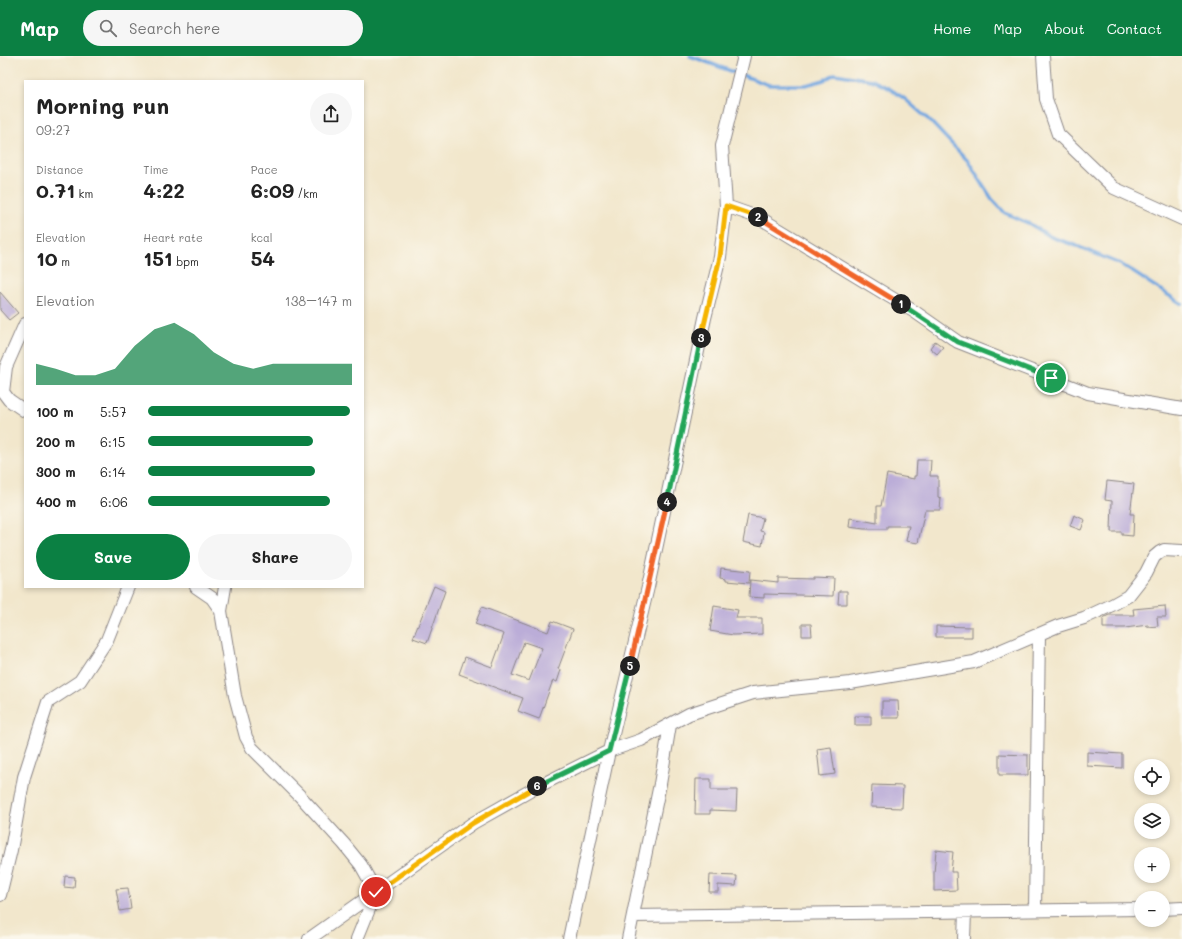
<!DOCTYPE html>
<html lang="en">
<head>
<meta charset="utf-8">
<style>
  body { margin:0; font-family:Mali,sans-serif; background:#f6f6f6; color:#222; height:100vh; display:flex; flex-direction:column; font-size:15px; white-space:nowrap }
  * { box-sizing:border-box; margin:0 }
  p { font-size:13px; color:#767676 }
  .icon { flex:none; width:22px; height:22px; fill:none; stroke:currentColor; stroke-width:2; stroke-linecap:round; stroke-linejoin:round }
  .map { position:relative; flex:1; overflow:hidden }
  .sheet { position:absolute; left:24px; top:24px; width:340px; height:508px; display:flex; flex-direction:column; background:#fff; border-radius:0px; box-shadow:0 2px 6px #0003 }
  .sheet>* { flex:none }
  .tools { position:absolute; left:1134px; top:703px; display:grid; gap:8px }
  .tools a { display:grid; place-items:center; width:36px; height:36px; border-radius:50%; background:#fff; box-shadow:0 2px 6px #0003; font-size:20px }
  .pin { position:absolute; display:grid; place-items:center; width:34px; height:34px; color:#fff; margin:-17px; border:2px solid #fff; border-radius:50%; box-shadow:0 1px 4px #0007 }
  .km { position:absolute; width:20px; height:20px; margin:-10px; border-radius:50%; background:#222; color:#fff; font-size:11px; line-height:20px; text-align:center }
  .round { display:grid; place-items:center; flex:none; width:42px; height:42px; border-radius:21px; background:#f6f6f6 }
  .head { display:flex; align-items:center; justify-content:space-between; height:68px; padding:0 12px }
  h1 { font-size:22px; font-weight:800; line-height:30px }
  .stats { display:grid; grid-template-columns:repeat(3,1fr); gap:6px; height:68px; padding:4px 12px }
  .stats div { display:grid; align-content:center }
  .stats b { font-size:20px; font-weight:800 }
  .stats small { font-size:11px; font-weight:400 }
  .stats p { font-size:11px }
  .chart { height:112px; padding:8px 12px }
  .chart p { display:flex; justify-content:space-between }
  .chart svg { width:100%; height:72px; margin-top:4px; fill:#0b8043; opacity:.7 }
  .action { display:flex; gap:8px; margin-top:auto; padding:8px 12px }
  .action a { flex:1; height:46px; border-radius:24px; background:#0b8043; color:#fff; font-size:16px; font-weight:800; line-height:46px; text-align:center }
  .action a+a { background:#f6f6f6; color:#222 }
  ul { padding:0 12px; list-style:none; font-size:13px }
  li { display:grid; grid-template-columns:64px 48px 1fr; align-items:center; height:30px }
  li i { height:10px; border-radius:5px; background:#0b8043 }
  header { display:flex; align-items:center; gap:24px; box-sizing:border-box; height:56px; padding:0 20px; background:#0b8043; color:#fff }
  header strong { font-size:19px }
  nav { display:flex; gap:22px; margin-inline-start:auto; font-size:14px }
  .search { width:280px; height:36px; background:#f6f6f6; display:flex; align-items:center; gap:10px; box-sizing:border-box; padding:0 14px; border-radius:22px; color:#767676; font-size:15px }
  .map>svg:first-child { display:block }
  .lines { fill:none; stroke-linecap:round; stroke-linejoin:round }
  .stream { stroke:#75a7e0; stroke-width:3.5 }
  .building { fill:#bbadd8; fill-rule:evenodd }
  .minor-casing { stroke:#8a8484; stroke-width:14 }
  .minor { stroke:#fff; stroke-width:12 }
  .split-1-casing { stroke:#fff; stroke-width:8 }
  .split-2-casing { stroke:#fff; stroke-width:8 }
  .split-3-casing { stroke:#fff; stroke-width:8 }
  .split-4-casing { stroke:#fff; stroke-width:8 }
  .split-5-casing { stroke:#fff; stroke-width:8 }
  .split-6-casing { stroke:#fff; stroke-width:8 }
  .split-7-casing { stroke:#fff; stroke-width:8 }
  .split-1 { stroke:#22a559; stroke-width:5 }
  .split-2 { stroke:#f0652b; stroke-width:5 }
  .split-3 { stroke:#f5b400; stroke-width:5 }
  .split-4 { stroke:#22a559; stroke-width:5 }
  .split-5 { stroke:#f0652b; stroke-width:5 }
  .split-6 { stroke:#22a559; stroke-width:5 }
  .split-7 { stroke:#f5b400; stroke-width:5 }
</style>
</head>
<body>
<header>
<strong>Map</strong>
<div class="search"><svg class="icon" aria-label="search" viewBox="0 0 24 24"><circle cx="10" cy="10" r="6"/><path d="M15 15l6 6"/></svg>Search here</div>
<nav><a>Home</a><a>Map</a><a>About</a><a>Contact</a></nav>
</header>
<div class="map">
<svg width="1182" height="883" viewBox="0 0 1182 883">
  <rect width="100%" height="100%" fill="#fbf7ec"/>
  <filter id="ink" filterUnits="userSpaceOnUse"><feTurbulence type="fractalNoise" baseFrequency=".025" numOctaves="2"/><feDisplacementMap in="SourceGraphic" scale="8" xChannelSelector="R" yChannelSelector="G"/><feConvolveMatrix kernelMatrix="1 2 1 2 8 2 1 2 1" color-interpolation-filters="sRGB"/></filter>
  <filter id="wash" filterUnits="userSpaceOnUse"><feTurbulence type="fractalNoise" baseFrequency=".012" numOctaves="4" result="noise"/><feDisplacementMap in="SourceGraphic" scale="16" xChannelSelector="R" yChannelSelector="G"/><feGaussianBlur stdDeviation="0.9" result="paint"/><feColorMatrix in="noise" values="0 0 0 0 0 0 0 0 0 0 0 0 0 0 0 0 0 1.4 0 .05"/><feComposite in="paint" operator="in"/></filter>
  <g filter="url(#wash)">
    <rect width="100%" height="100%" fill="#f2e7cc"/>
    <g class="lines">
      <path class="stream" d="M690,0L769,29H806L824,24L835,18L872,24L890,33L905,43L929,64L968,105L992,143L1005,157L1030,168L1051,181L1077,190L1122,209L1182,248"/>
    </g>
    <g id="blocks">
      <path class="building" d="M0,236L18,257L9,264L0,254Z
        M935,285L943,291L937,298L930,292Z
        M917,404H931L930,420H938V441L941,442L940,454H925L918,487L906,485L909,470H887V473H864L849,471L850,462L877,467V450H881L887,418L914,423V420H916Z
        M1107,425L1134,428L1130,458H1134L1133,480L1122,479V476H1111L1112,445L1105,444Z
        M748,459L763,462L760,475L764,476L762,490L743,486Z
        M1074,459L1085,464L1081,474L1070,470Z
        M721,512L750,515L749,527L726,525V523L720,522Z
        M813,521L834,522L833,540L764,538V542L749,541L750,524L778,527V522L813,523Z
        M434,530L445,535L427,587L413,582Z
        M839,535H847V548H838Z
        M714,550L738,554L736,562H762V578L733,579L710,575Z
        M1165,550L1166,561H1157L1158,570L1148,571V569L1125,572H1103V562L1109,559H1134L1133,553Z
        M482,551L548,576L552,565L573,573L558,613L561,614L557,626L553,624L539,663L518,655L523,642L459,618L465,601L492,611L504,578L475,568ZM524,586L542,592L529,625L512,619Z
        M802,568H811L812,580H802Z
        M936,570L972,571V581H936Z
        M882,645H898L899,662H882Z
        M855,660H871V669H855Z
        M831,691L835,718L820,720L817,693Z
        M1087,696L1122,698V712L1087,710Z
        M999,698L1028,699V719H999Z
        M696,723H711V734H737L736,755L710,754V758H695Z
        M872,729L903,730L902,752L871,751Z
        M936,794L953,796L951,816H956L957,834L934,835V817Z
        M710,819L737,820L736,830L718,829V836H709Z
        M65,820L75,821L74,832L64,831Z
        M128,832L131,853L120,855L116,833Z"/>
    </g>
  </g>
  <g filter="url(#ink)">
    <use href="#blocks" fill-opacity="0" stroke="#8a8484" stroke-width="1"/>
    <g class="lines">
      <defs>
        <path id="minor" d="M1043,0L1046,43L1058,78L1114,132L1182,163
          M726,150L760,162L915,256L958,286L1088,337L1182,353
          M25,268L6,311L3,336L9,344L25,355
          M196,531L212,542L221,555L235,640L246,681L252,692L300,740L344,788L361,809L376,836L357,883
          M221,555L225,531
          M0,839L11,794L24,721L48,646L80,625L107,584L128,531
          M1163,853L1182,852
          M1035,854L1039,578
          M633,860L1141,853
          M309,883L473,767L537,731L609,695L641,684L689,658L753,637L850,627L974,606L1058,570L1084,562L1112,549L1128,540L1146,517L1154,501L1160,496L1164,494L1182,495
          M569,883L609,695L648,531L705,262L720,201L726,150L722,90L744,0
          M628,883L660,728L670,669
          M964,883L965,856"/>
      </defs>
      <use href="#minor" class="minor-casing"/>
      <use href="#minor" class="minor"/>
    </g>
  </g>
  <g class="lines" filter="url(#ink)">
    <defs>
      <path id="split-1" d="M901,248L958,286L1051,322"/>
      <path id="split-2" d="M758,161L901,248"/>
      <path id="split-3" d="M701,282L720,201L726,150L758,161"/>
      <path id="split-4" d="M667,446L701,282"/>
      <path id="split-5" d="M630,610L667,446"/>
      <path id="split-6" d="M537,730L609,695L630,610"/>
      <path id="split-7" d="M376,836L473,767L537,730"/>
    </defs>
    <use href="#split-1" class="split-1-casing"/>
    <use href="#split-2" class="split-2-casing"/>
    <use href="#split-3" class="split-3-casing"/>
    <use href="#split-4" class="split-4-casing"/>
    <use href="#split-5" class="split-5-casing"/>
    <use href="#split-6" class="split-6-casing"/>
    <use href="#split-7" class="split-7-casing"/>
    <use href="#split-1" class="split-1"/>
    <use href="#split-2" class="split-2"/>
    <use href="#split-3" class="split-3"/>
    <use href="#split-4" class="split-4"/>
    <use href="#split-5" class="split-5"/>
    <use href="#split-6" class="split-6"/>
    <use href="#split-7" class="split-7"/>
  </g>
</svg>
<div class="tools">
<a><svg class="icon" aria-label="locate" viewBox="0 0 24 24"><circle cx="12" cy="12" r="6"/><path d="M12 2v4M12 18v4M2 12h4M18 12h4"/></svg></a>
<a><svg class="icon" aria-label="layers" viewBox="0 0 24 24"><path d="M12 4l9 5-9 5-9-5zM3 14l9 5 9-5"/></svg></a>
<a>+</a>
<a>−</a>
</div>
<div class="pin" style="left:1051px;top:322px;background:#1e9e55"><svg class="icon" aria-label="arrive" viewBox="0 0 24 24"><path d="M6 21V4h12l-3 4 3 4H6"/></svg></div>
<div class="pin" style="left:376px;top:836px;background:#d93025"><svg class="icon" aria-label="check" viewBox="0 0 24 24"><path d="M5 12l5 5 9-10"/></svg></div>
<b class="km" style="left:901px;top:248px">1</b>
<b class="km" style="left:758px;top:161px">2</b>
<b class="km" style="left:701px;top:282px">3</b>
<b class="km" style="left:667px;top:446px">4</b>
<b class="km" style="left:630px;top:610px">5</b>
<b class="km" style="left:537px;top:730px">6</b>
<section class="sheet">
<div class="head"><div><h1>Morning run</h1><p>09:27</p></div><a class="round"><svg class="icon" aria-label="share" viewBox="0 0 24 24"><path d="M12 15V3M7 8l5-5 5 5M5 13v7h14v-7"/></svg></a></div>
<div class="stats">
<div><p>Distance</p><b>0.71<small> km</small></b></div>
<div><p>Time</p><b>4:22</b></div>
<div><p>Pace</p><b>6:09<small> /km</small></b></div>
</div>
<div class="stats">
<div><p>Elevation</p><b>10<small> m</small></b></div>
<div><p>Heart rate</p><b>151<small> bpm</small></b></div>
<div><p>kcal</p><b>54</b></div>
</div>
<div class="chart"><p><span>Elevation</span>138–147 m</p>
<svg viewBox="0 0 160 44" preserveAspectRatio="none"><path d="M0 44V31L10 34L20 38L30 38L40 34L50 20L60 10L70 6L80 13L90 24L100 31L110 34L120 31L130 31L140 31L150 31L160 31V44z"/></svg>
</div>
<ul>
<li><b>100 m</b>5:57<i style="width:99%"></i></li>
<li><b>200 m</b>6:15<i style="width:81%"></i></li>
<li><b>300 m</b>6:14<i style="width:82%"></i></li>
<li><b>400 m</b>6:06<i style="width:89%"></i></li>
</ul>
<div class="action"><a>Save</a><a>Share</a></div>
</section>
</div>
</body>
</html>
